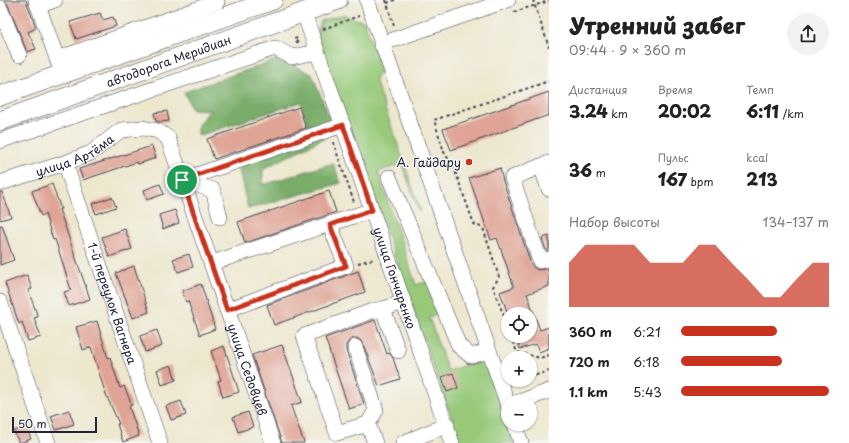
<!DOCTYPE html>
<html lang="ru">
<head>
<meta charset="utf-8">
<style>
  body { margin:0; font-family:"Playpen Sans",sans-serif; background:#f2f2f2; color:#222; height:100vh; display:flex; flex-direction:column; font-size:15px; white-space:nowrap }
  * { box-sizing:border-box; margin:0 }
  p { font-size:13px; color:#767676 }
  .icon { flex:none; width:22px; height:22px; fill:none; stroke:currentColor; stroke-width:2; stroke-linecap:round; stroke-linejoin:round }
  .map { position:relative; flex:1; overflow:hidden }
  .sheet { display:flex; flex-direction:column; background:#fff; width:300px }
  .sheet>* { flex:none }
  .buttons { position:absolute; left:501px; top:307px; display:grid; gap:8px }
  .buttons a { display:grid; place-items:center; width:36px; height:36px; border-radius:50%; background:#fff; box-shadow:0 1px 3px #0004; font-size:20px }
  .scale { position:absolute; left:12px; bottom:10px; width:85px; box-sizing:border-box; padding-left:4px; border:2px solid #22223b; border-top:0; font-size:11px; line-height:14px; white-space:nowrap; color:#22223b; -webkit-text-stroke:3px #f6f6f2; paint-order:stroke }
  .pin { position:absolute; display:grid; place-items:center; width:34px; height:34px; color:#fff; margin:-17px; border:2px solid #fff; border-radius:50%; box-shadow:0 1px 4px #0007 }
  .round { display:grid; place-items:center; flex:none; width:42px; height:42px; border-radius:21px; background:#f2f2f2 }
  .head { display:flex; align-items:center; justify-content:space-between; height:68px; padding:0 20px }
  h1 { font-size:22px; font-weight:800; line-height:30px }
  .stats { display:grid; grid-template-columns:repeat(3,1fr); gap:6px; height:68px; padding:4px 20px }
  .stats div { display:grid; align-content:center }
  .stats b { font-size:17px; font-weight:800 }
  .stats small { font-size:11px; font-weight:400 }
  .stats p { font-size:11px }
  .chart { height:112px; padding:8px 20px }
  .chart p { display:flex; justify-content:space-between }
  .chart svg { width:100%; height:72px; margin-top:4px; fill:#c8321e; opacity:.7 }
  ul { padding:0 20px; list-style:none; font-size:13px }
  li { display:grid; grid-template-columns:64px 48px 1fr; align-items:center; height:30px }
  li i { height:10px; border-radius:5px; background:#c8321e }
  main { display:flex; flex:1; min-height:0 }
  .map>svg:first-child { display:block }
  .green { fill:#97c979; stroke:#5c765a }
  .forest { fill:#79ad69; stroke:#4e6852 }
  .building { fill:#dfa496 }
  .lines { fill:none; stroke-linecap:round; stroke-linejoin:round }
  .minor-casing { stroke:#404051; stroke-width:16 }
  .major-casing { stroke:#404051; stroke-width:20 }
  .path { stroke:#404051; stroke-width:2; stroke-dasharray:3 3; stroke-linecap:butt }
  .minor { stroke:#fff; stroke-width:15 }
  .major { stroke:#fff; stroke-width:19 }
  .route-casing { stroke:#fff; stroke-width:8 }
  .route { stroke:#c8321e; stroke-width:5 }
  .poi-dot { fill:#c8321e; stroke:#f6f6f2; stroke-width:1.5 }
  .labels { text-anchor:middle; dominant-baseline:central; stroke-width:3; stroke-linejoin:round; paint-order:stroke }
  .street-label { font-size:12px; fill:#22223b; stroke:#f6f6f2 }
  .poi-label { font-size:12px; fill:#22223b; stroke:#f6f6f2; text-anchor:end }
</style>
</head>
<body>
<main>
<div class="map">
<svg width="549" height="443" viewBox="0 0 549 443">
  <rect width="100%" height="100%" fill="#f6f6f2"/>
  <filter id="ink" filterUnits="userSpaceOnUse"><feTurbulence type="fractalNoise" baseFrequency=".025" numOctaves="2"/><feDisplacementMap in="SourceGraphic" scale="8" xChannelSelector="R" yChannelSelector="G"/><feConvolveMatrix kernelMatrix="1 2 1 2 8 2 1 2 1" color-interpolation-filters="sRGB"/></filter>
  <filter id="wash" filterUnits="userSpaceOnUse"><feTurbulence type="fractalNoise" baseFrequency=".012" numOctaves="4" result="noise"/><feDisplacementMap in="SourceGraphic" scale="16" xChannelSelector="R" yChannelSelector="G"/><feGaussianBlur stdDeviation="0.9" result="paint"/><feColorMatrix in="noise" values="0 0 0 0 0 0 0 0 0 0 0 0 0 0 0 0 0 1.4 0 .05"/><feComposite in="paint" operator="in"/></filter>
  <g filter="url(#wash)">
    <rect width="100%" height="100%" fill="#ede7ce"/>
    <path class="green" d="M344,14L351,18L364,21L381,70L375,80L421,211L419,212L402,164L378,172L416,285L431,280L442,313L429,318L448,371L483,359L514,443H460L317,34L321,21Z"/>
    <path class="forest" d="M278,59L312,74L330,119L326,137L263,169V185L333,163L341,183L248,209L238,166L310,133L301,102L198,136V125L210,110L192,109L184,92Z"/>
    <g id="blocks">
      <path class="building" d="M4,0H26L36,28L28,32L36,49L27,52L8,5Z
        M100,13L103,20L113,17L116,26L76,39L70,22Z
        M549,92V115L451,150L443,129Z
        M299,107L306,128L214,159L207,139Z
        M167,111L169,121L160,122L156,121L154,113Z
        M152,146L156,158L138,164L137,162L83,180L79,169Z
        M500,168L503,181L531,264L534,268L538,270L549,268V286L527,294L540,330L549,327V348L539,352L536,344L520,349L516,336H530V314H508L500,292L514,287L497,238L491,240L469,178Z
        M52,184L61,209H59L90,299L69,306L64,292L71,290L55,239L53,240L45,214L41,216L32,191Z
        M160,184L164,194L147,200L144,190Z
        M329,191L336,212L245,243L238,222Z
        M0,192H2L11,217L0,220Z
        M112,197L116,207L96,214L92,204Z
        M175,210L179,223L163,229L159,215Z
        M0,225H2L14,260L0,265Z
        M125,229L132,249L109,257L102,237Z
        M549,236V250H546L542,238Z
        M189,254L193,267L178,272L173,259Z
        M134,266L149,312L133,318L116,273Z
        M358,271L365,292L274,325L267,305Z
        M27,275L32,289L28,290L38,317L34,318L41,337L28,341L22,322L19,324L5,283Z
        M201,284L215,329L200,335L188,301L186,302L182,291Z
        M375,320L387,354L389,353L393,358L400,379L379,386L363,344L361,341L357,338L352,339L349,341L346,345V350L364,404L349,409L325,338Z
        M97,321L108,358L110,357L120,388L124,386L132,405L129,406L139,436L123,442L117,424H119L105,392L91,347L83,350L76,327Z
        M157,330L162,346L145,352L140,336Z
        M282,345L302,402L291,406L304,443H282L252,355Z
        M224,346L239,392L223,397L218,381L221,380L211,351Z
        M171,365L176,380L162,385L157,370Z
        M453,373L458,388L447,392L442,377Z
        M181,401L186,415L171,420L166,406Z
        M69,410L74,424L56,430L51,416Z
        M248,412L253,427L238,432L233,417Z
        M26,427L31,439L19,443L14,431Z"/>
    </g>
  </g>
  <g filter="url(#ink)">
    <use href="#blocks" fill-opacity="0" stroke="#404051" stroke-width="1"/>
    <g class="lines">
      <defs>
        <g id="minor">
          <path d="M36,0L60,67"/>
          <path d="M367,0L508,405"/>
          <path d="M38,6L55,0"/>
          <path d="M0,8L19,55"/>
          <path id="s1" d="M304,13L452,443"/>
          <path d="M381,44L508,0"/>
          <path d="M57,59L217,2"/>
          <path d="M0,141L275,48L292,57L317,52"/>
          <path id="s2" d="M65,163L160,443"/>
          <path d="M549,163L541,166L549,189"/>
          <path d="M541,166L512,178L540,261L549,259"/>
          <path d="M389,177L459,346L471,356L489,351"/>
          <path d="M182,180L343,125"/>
          <path d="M182,180L213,190L220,217"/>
          <path id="s3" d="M0,183L65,163L91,153L121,130L143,128L158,131L168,138L273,443"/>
          <path d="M212,263L372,210"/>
          <path d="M0,302L48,443"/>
          <path d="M383,309L398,351"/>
          <path d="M227,310L346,266L330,225"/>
          <path d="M355,347L376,410L368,424"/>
          <path d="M519,402L549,391"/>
          <path d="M515,424L521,443"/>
          <path d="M375,443L368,424L337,433L304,336L372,311L383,309L404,302"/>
          <path d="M403,443L447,425"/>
        </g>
        <g id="major">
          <path d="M0,96L273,0"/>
          <path id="s4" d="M0,121L338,0"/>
        </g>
      </defs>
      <use href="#minor" class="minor-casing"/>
      <use href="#major" class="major-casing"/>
      <path class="path" d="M386,0L394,26
        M533,0L549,47
        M387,3L395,0
        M514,12L549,1
        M323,29L359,16
        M298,43L294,39L298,38
        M333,142L354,202
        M358,263L374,259
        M508,327L493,287L499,277L483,228L474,224L454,168L444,152L434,120L549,81
        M511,336L517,352L540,358L549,355
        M530,377L549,371
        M514,382L521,380"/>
      <use href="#minor" class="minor"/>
      <use href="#major" class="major"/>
    </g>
  </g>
  <g class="lines" filter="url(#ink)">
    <defs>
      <path id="route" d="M343,125L372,210L330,225L346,266L227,310L182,180Z"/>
    </defs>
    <use href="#route" class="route-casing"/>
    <use href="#route" class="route"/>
  </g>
  <circle class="poi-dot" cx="469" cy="162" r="4"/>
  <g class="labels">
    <g class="street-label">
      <text stroke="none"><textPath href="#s4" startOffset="179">автодорога Меридиан</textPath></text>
      <text stroke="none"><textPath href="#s3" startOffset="80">улица Артёма</textPath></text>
      <text stroke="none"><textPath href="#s1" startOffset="280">улица Гончаренко</textPath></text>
      <text stroke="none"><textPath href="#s2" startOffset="148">1-й переулок Вагнера</textPath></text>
      <text stroke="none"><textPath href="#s3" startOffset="428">улица Седовцев</textPath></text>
    </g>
    <g class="poi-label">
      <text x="461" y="162">А. Гайдару</text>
    </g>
  </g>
</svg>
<div class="buttons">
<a><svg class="icon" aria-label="locate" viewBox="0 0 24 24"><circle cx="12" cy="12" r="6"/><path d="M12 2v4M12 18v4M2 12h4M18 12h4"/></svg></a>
<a>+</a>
<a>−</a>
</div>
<div class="scale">50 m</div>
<div class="pin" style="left:182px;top:180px;background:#1e9e55"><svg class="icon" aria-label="arrive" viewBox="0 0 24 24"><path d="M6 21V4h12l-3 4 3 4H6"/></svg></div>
</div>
<section class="sheet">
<div class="head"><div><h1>Утренний забег</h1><p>09:44 · 9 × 360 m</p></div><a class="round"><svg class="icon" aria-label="share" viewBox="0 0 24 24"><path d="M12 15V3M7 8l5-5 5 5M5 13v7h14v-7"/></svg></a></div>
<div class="stats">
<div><p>Дистанция</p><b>3.24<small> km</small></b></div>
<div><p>Время</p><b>20:02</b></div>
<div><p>Темп</p><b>6:11<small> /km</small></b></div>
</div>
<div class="stats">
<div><b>36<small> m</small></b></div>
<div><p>Пульс</p><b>167<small> bpm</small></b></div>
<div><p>kcal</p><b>213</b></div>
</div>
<div class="chart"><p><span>Набор высоты</span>134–137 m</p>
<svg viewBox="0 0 160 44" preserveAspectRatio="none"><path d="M0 44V17L10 6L20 6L30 6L40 6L50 17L60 17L70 17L80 6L90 6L100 17L110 27L120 38L130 38L140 27L150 17L160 17V44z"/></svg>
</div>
<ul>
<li><b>360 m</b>6:21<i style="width:65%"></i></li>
<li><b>720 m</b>6:18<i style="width:68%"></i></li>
<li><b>1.1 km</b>5:43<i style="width:100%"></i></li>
</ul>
</section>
</main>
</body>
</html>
